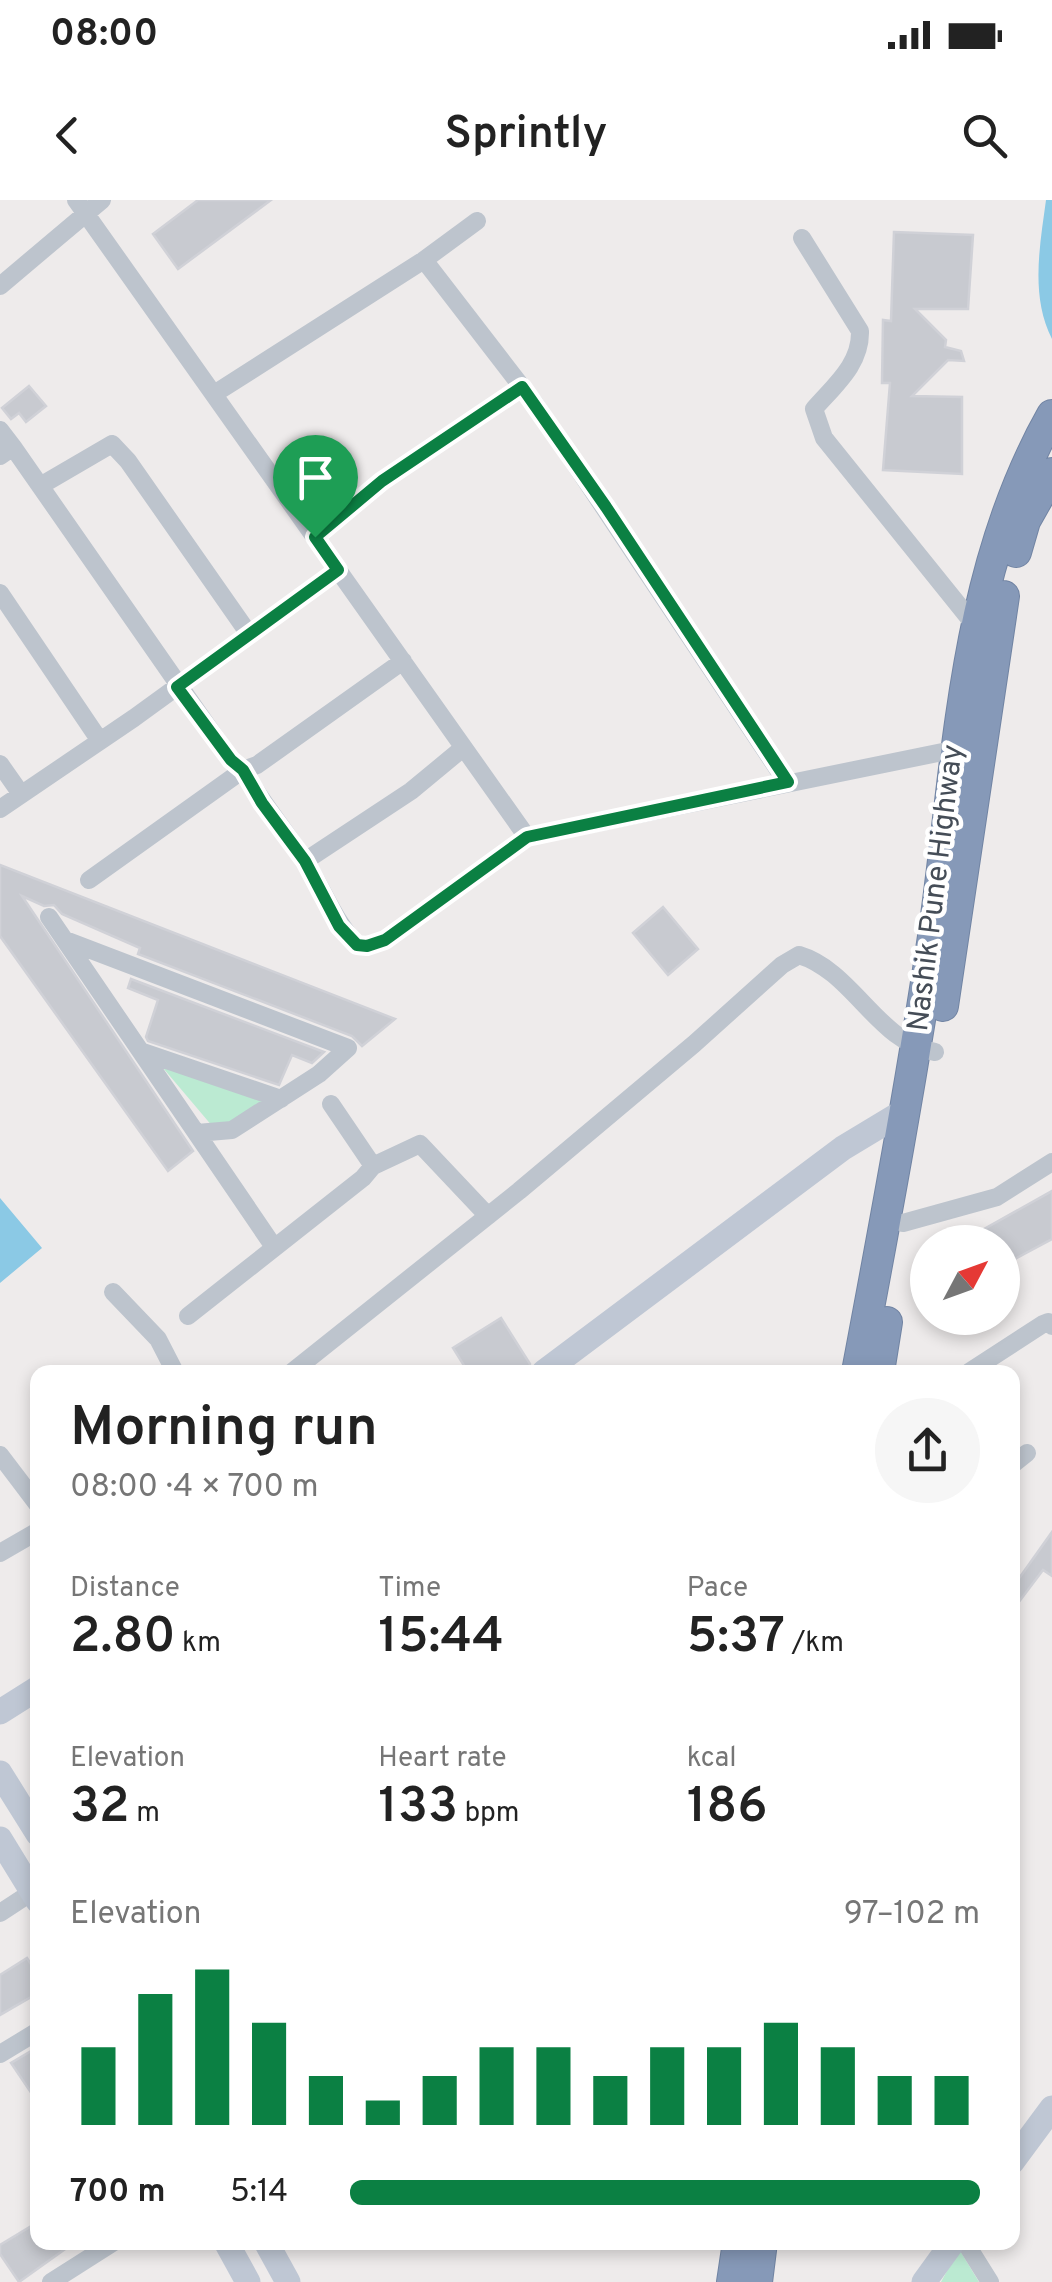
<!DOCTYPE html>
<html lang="en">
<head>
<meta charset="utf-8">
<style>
  body { margin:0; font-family:Overpass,sans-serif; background:#f6f6f6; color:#222; height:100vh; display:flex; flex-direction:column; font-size:38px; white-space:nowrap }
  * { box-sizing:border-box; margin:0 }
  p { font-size:32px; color:#767676 }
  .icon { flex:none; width:55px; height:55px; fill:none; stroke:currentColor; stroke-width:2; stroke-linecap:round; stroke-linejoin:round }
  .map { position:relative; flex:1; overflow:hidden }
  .drawer { position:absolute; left:30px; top:1165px; width:990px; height:885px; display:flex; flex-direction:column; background:#fff; border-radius:20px; box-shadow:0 5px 15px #0003 }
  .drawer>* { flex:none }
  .needle { width:65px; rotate:49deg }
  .tools { position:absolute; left:910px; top:1025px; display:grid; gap:20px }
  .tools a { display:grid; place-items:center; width:110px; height:110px; border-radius:50%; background:#fff; box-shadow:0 5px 15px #0003; font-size:50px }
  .pin { position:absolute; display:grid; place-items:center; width:85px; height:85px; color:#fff; margin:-102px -42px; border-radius:50% 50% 50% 0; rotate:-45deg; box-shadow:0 0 10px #0007 }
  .pin .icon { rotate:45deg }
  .round { display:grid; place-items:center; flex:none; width:105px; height:105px; border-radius:52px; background:#f6f6f6 }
  .headline { display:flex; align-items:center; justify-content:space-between; height:170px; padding:0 40px }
  h1 { font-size:55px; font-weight:600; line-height:75px }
  .figures { display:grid; grid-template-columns:repeat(3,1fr); gap:15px; height:170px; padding:10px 40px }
  .figures div { display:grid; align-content:center }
  .figures b { font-size:50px; font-weight:600 }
  .figures small { font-size:28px; font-weight:400 }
  .figures p { font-size:28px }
  .chart { height:280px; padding:20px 40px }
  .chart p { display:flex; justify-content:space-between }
  .chart svg { width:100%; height:180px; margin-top:10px; stroke:#0b8043; stroke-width:6 }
  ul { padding:0 40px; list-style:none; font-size:32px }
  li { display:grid; grid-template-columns:160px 120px 1fr; align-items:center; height:75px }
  li i { height:25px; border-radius:12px; background:#0b8043 }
  .status { display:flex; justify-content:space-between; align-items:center; height:70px; padding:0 50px; background:#fff; direction:ltr }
  .status svg { height:28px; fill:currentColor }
  header { display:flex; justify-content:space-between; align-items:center; height:130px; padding:0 40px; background:#fff; font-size:45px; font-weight:600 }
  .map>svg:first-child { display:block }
  .green { fill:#bbead2 }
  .water { fill:#8bc9e5 }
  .building { fill:#c8cad0; stroke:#d0d1d7; stroke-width:2.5 }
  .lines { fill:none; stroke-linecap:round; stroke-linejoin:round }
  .highway-casing { stroke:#7184a3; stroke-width:32 }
  .street { stroke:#bdc4cd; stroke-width:18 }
  .secondary { stroke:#bfc7d4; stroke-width:25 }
  .highway { stroke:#8699b8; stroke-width:30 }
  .route-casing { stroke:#fff; stroke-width:20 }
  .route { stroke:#0b8043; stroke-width:12 }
  .labels { text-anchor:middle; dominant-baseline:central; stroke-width:9; stroke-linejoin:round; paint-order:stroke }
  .street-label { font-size:30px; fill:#454d57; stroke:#fff }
</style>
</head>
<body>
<div class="status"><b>08:00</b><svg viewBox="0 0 49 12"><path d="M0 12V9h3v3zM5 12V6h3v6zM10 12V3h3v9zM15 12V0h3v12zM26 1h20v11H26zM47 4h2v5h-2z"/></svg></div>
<header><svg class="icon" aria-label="back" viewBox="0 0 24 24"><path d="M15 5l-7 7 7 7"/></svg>Sprintly<svg class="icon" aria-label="search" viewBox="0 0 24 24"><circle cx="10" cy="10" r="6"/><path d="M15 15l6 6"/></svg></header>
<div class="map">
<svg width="1052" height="2082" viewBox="0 0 1052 2082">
  <rect width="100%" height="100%" fill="#eeebeb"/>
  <path class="green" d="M158,862L271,903L223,929L213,927Z
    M959,2049L979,2082H941Z"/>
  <path class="water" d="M1046,0H1052V139C1030,96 1040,45 1046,0Z
    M0,998L42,1048L0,1083Z"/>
  <path class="building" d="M198,0H271L178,69L153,34Z
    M894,32L973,35L968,109H915L946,140L945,147L961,151L964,161L948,160L912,196L962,197V274L883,270L890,183H882L883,120L891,121Z
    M29,186L46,206L26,222L19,213L11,219L2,208Z
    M0,665L395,819L362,846L352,836L138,754L140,748L62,714L54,705L44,706L22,696L193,951L168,971L0,736Z
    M663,707L698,749L668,775L633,733Z
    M131,779L324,852L312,863L292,855L279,885L148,841L146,837L158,800L128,788Z
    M1052,991V1039L1002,1066V1042H961Z
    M501,1118L530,1164L528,1172H468L453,1148Z
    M1052,1332V1376L1043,1370L1012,1411V1371L1020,1377Z
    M27,1758L38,1775V1793L0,1815V1775Z
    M38,1847V1903L11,1863Z
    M38,2022V2042H75L19,2082L0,2054V2045Z"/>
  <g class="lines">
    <defs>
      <path id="highway" d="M1016,352L1025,321L1052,273
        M943,806L1004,396
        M857,1172C885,1023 913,873 935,723C959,551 964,370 1052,215
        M879,1172L887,1122
        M732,2082L738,2042
        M757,2082L762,2042"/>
    </defs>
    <use href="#highway" class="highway-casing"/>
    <path class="street" d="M76,0L527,637L962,548
      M802,38L860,131C861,164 835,185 814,209L824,238L977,428
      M424,60L535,204L787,583
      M0,86L102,0
      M214,194L424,60L477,21
      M0,230L13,247L0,256
      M13,247L231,560L243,570L257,565L403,461
      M40,286L112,244L128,261L249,434
      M315,337L382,281L522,187
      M0,393L100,541
      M0,564L21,594
      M0,609L134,518L338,370
      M305,661L411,591L463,548
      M89,680L243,570C262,603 286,631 306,663C324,691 334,720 357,745L367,746L385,740L527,637
      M49,717L274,1047
      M65,740L348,848L319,874L232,930L197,933
      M143,852L281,899
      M331,904L373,966
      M903,1023L997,997L1052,962
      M113,1092L158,1139L175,1172
      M188,1116L363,978L373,966L420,944L488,1016
      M292,1172L519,991L694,844L782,765L799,755C853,771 878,843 935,852
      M969,1172L1043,1124L1048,1122L1052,1126
      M0,1255L38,1305
      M1012,1265L1027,1253
      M0,1353L38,1331
      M0,1713L32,1692
      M0,1854L38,1831
      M965,2042L990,2082
      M51,2082L114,2042"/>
    <path class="secondary" d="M544,1172L843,948L906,910
      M0,1512L38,1488
      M0,1573L38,1634
      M0,1639L38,1701
      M1012,1962L1052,1908
      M226,2042L248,2082
      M266,2042L288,2082
      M924,2082L953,2042"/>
    <use href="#highway" class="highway"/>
  </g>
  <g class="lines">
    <defs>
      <path id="route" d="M522,187L606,307L788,582L527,637L385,740L367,746L357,745L339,726L305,661L262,603L243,570L231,560L177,487L338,370L315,337L382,281Z"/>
    </defs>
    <use href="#route" class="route-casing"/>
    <use href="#route" class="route"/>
  </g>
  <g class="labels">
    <g class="street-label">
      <text transform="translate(937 688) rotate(-83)">Nashik Pune Highway</text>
    </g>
  </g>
</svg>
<div class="tools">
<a><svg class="needle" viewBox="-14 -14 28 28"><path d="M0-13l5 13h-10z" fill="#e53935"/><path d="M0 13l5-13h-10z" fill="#767676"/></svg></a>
</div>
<div class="pin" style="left:315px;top:337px;background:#1e9e55"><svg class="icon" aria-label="arrive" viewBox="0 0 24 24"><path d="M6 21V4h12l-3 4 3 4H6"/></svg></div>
<section class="drawer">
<div class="headline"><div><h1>Morning run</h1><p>08:00 · 4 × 700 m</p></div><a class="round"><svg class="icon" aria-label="share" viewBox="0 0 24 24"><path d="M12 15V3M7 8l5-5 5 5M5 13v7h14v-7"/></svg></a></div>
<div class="figures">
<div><p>Distance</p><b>2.80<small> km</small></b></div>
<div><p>Time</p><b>15:44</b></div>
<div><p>Pace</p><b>5:37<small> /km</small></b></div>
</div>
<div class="figures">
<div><p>Elevation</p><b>32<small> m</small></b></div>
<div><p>Heart rate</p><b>133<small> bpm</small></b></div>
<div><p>kcal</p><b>186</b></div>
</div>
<div class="chart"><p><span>Elevation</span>97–102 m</p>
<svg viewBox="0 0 160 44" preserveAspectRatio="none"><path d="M5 44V25M15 44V12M25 44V6M35 44V19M45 44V32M55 44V38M65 44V32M75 44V25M85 44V25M95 44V32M105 44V25M115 44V25M125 44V19M135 44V25M145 44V32M155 44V32"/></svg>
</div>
<ul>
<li><b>700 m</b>5:14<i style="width:100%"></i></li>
</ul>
</section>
</div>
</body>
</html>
